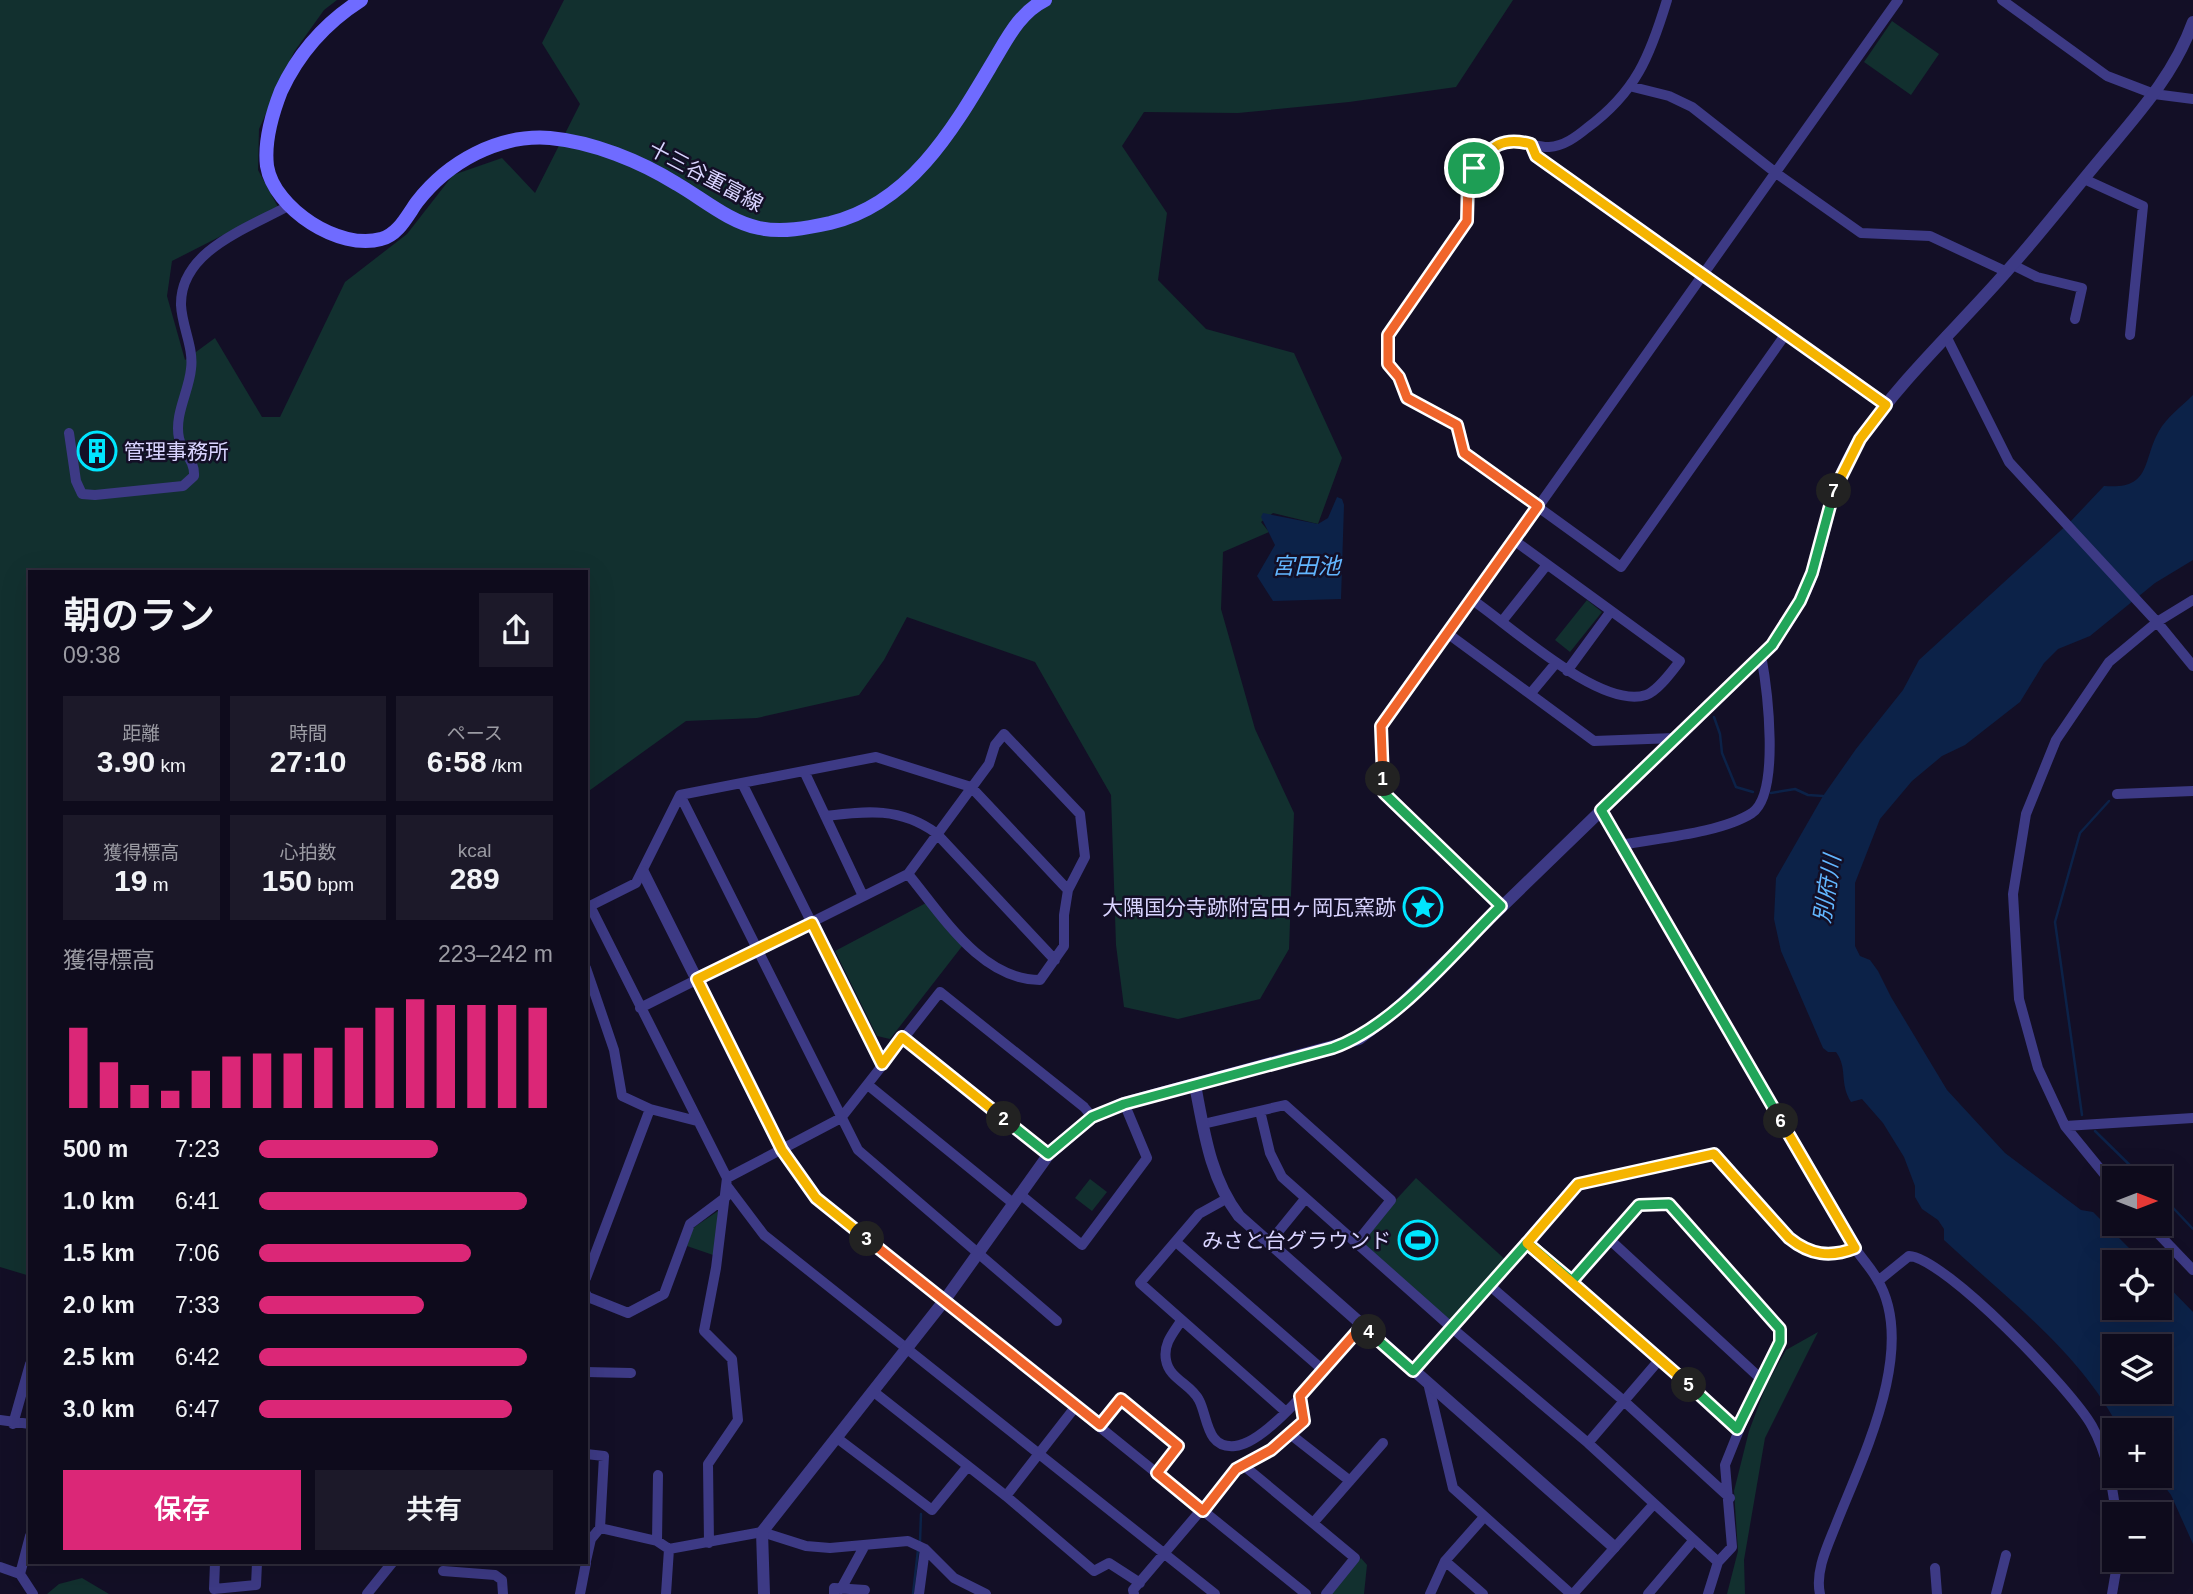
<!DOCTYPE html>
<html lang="ja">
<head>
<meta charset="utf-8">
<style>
  body { margin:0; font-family:Helvetica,"Noto Sans JP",sans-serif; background:#1c1929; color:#f1f3f6; height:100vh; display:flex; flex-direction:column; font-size:26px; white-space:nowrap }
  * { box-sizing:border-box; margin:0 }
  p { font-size:23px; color:#9b9ba3 }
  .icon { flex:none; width:38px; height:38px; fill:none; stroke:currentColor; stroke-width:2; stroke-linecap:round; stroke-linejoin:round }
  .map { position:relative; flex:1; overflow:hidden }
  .drawer { position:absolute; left:28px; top:570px; width:560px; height:994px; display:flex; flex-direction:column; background:#0e0b1c; border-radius:0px; box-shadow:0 7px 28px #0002,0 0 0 2px #2e2b3b }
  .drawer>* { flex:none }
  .needle { width:46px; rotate:90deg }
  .fabs { position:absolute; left:2102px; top:1166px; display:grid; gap:14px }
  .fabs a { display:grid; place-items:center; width:70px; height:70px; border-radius:0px; background:#0e0b1c; box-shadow:0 7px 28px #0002,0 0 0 2px #2e2b3b; font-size:35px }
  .pin { position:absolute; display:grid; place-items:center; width:60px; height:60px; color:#fff; margin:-30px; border:4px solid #fff; border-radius:50%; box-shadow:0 2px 7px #0007 }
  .km { position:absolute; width:35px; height:35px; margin:-18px; border-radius:50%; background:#222; color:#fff; font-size:19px; line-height:35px; text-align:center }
  .round { display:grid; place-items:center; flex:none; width:74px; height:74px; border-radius:0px; background:#1c1929 }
  .summary { display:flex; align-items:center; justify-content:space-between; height:119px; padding:0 35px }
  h1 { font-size:38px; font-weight:600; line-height:52px }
  .metrics { display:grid; grid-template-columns:repeat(3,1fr); gap:10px; height:119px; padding:7px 35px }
  .metrics div { display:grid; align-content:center; border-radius:0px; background:#1c1929; text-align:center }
  .metrics b { font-size:30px; font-weight:600 }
  .metrics small { font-size:19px; font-weight:400 }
  .metrics p { font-size:19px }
  .chart { height:196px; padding:14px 35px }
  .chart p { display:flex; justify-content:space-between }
  .chart svg { width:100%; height:126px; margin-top:7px; stroke:#db2777; stroke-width:6 }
  .action { display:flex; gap:14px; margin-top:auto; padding:14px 35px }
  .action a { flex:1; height:80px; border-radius:0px; background:#db2777; color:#fff; font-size:28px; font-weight:600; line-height:80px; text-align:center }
  .action a+a { background:#1c1929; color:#f1f3f6 }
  ul { padding:0 35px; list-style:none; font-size:23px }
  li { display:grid; grid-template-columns:112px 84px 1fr; align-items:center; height:52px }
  li i { height:18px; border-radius:9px; background:#db2777 }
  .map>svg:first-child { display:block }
  .green { fill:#12302f }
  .water { fill:#0c2248; fill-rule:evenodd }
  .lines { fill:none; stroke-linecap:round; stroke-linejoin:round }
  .stream { stroke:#0c2248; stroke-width:2.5 }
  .minor { stroke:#3d3a85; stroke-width:10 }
  .tertiary { stroke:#3d3a85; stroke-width:12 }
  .secondary { stroke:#6f6bff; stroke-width:14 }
  .split-1-casing { stroke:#fff; stroke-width:14 }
  .split-2-casing { stroke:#fff; stroke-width:14 }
  .split-3-casing { stroke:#fff; stroke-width:14 }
  .split-4-casing { stroke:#fff; stroke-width:14 }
  .split-5-casing { stroke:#fff; stroke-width:14 }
  .split-6-casing { stroke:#fff; stroke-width:14 }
  .split-7-casing { stroke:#fff; stroke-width:14 }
  .split-8-casing { stroke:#fff; stroke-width:14 }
  .split-1 { stroke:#f0652b; stroke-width:9 }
  .split-2 { stroke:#22a559; stroke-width:9 }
  .split-3 { stroke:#f5b400; stroke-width:9 }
  .split-4 { stroke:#f0652b; stroke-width:9 }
  .split-5 { stroke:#22a559; stroke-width:9 }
  .split-6 { stroke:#f5b400; stroke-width:9 }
  .split-7 { stroke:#22a559; stroke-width:9 }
  .split-8 { stroke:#f5b400; stroke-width:9 }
  .labels { text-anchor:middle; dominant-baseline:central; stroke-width:5; stroke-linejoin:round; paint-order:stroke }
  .street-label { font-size:21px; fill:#d9d4ff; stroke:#130f26 }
  .poi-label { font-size:21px; fill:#d9d4ff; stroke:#130f26; text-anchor:end }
  .water-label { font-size:23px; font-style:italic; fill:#62b6ff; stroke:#130f26 }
</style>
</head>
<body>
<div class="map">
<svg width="2193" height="1594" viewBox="0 0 2193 1594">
  <rect width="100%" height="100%" fill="#130f26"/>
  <path class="green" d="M0,0H337L324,10L294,52L259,129L258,170L278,207L172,261L167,296L185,360L215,338L262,417H280L345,282L407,234L453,175L502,158L535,193L580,104L542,43L564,0H1513L1456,87L1349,102L1238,113L1144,112L1122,146L1167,213L1158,280L1206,329L1294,353L1342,458L1318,524L1273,513L1261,522L1269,532L1223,552L1221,609L1255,729L1294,813L1289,949L1260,999L1178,1019L1124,1007L1116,945L1111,795L1035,662L907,617L884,660L859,695L757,718L686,721L586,793V572H30V1276L0,1267Z
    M1892,21L1939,54L1911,95L1864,62Z
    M1587,600L1602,612L1570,652L1555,640Z
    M926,903L963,945L890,1039L877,1036L835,951Z
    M1416,1178L1509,1263L1452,1328L1357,1242Z
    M1090,1179L1107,1192L1092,1211L1075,1198Z
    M718,1211L716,1256L687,1246L693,1228Z
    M1818,1332L1765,1438L1744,1560L1745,1594H1727L1738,1551L1734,1491L1749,1431L1766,1386L1786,1350Z
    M1361,1558L1367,1565L1364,1594H1331Z
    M82,1578L109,1594H47L59,1584Z"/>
  <path class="water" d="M2193,395V560L2155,583L2090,636L2058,649L2044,663L2020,702L1965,745L1942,756L1912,781L1880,819L1855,883V946L1860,956L1870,960L1878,971L1891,997L1947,1090L2005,1153L2081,1210L2093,1212L2143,1262H2114V1307H2160V1278L2193,1312V1544L2171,1495L2156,1475H2160V1430H2120C2081,1353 2006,1298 1944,1240V1229L1938,1220L1922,1209L1915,1197V1186L1904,1157L1883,1123L1862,1099L1851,1102C1839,1083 1848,1068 1836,1052H1828L1823,1048L1781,951L1774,919L1776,878L1823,796L1856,749L1903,690L1919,660L2071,521L2104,486C2152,490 2142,461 2159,431C2166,418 2182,406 2193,395ZM2114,1346H2160V1391H2114Z
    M1337,497L1342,499L1344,505L1341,599L1273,601L1257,576L1275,545L1261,517L1263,513L1318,524L1328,518Z"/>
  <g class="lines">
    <path class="stream" d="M1714,717L1720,734L1722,753L1736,787L1753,792
      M1771,793L1795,789L1808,795L1823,796
      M2082,1115L2055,922L2080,833L2109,801
      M2095,1131L2143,1178
      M2160,1194L2193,1229
      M920,1542L921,1514
      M913,1594L918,1550"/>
    <path class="minor" d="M1667,0C1650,56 1636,92 1587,128C1576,137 1564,146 1549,147C1527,147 1509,132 1489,151C1455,182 1478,197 1464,228L1388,335V364L1399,377L1407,398L1451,420L1461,433L1464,453L1538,507L1447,633L1594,741L1675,738
      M2002,0L2107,76L2154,94L2193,99
      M1633,87L1669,96L1692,107L1776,173L1861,233L1930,236L2007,272
      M1531,144L1536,156L1886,405
      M2084,179L2143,206L2130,335
      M2013,265L2037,277L2082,288L2075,319
      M1785,335L1621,567L1538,507L1898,0
      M1946,336L2009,462L2157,622L2193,666
      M69,433L76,481L82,494L95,495L183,486L194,476C195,459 182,453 179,438C174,415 189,391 191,369C194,348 182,327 181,305C180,250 249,228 290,205
      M1471,599C1510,625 1600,710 1646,695C1658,691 1672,671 1680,661L1515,541
      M1503,620L1546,566
      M1447,633L1381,726L1384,793L1501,906
      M1567,671L1611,611
      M1531,693L1556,663
      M804,771L863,896
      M742,783L882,1064
      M2117,794L2193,791
      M680,795L858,1150L1057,1321
      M825,816C867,811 900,807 936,833L1055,960
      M1621,845C1658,838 1721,833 1752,813C1781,793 1767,687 1761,655
      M586,968L614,1050L622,1096L650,1109
      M640,1008L908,874L989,764L995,745L1004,734L1080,814L1085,857L1068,890L1064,915V946L1040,980C981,980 942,915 908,874
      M903,1037L1049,1154
      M868,1085L1014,1204
      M1260,1111L1270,1153L1282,1177L1452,1328L1588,1443L1718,1562
      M1203,1124L1285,1105L1391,1200L1357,1242
      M2065,1126L2193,1118
      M727,1178L841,1118L940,992L1084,1107L1092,1117
      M727,1186L764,1235L1215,1594
      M2114,1186L2065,1126L2038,1068L2019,999L2013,894L2026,814L2056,740L2109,662L2157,622L2193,600
      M1021,1195L1082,1245L1147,1158L1124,1103
      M1226,1199L1199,1214L1140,1283L1286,1412
      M2148,1223L2193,1270
      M1609,1239L1760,1378
      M1176,1242L1323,1370
      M1269,1243L1305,1199
      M1527,1243L1737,1429
      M586,1278L650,1109L697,1121
      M1572,1281L1639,1205L1669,1204L1780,1329V1342L1760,1378L1725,1465L1732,1547L1718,1562L1708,1594
      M1878,1281L1909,1256C1945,1258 2072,1390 2092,1426C2107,1453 2112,1484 2116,1514
      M1489,1285L1625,1402L1730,1498
      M586,1294L588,1297L628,1313L664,1294L690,1224L726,1197
      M944,1301L1306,1594
      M1181,1321C1173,1333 1163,1344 1166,1360C1169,1379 1191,1384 1199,1400C1208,1417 1206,1449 1235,1446C1271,1443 1336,1354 1361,1326
      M586,1372L631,1373
      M1413,1372L1578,1184L1714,1154L1789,1238C1810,1255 1830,1258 1855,1248C1862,1259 1871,1268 1877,1279C1919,1348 1861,1460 1835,1527C1827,1547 1815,1572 1820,1594
      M1429,1387L1453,1488L1571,1594
      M874,1392L1006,1496L1094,1571L1109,1563L1140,1583
      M0,1420L30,1424
      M13,1424L30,1364
      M1100,1425L1121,1399L1178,1446L1157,1473
      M1290,1434L1350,1481
      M837,1438L932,1510L968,1466
      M1588,1443L1660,1359
      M586,1454L604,1456L600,1528L591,1539L586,1561
      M1243,1465L1355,1558L1326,1594
      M1006,1496L1076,1406
      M1313,1523L1383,1443
      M600,1528L657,1541L669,1549L762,1532L806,1546L830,1548L908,1541L925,1549L954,1578L986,1594
      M657,1541L658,1475
      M709,1543L708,1464L738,1420L732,1359L704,1331L716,1268L727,1178L590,906L636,883L680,795L876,757L971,787L1068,890
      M1445,1561L1483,1594
      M215,1563L214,1589L256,1585L257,1563
      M0,1567L20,1574L33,1594
      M1935,1568L1937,1594
      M443,1571L495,1575L502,1580L503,1594
      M20,1574L30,1536
      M841,1589L865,1545
      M367,1594L392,1563
      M580,1594L586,1563
      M666,1594L669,1549
      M834,1594V1588L865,1590
      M919,1594L925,1549
      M1134,1594L1133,1590L1236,1469L1271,1449L1304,1421L1300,1396
      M1430,1594L1445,1561L1484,1517
      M1573,1594L1653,1505
      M1648,1594L1693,1541
      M1996,1594L2006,1555
      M2112,1594L2118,1559"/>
    <path class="tertiary" d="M1601,810L1855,1248
      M643,872L782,1150L816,1198L944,1301
      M1195,1085C1204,1131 1210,1178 1239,1216L1614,1547
      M764,1594L762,1532L944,1301L1049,1154L1092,1117L1124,1103L1359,1039L1389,1016L1772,645C1788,622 1804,599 1813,572C1828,523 1831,482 1861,438C1903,377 1958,327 2007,271C2040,234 2070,195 2102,157C2137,115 2174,75 2193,22"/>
    <path class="secondary" d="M361,0C325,23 299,52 281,91C272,114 264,141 267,166C274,209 340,251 381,239C398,235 407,216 417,202C448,162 498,134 550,138C593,142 640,161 677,184C703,199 729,222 759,228C782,233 807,228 830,223C913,203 956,124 996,57C1009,35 1021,12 1045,0"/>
  </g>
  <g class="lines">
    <defs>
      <path id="split-1" d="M1383,779L1381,726L1538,506L1464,453L1457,425L1407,398L1399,377L1388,364V335L1467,221L1468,180L1474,168"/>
      <path id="split-2" d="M1004,1119L1048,1154L1092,1117L1124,1104L1333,1048C1395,1026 1453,953 1501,906L1384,793L1383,779"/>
      <path id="split-3" d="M867,1239L816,1198L782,1150L697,979L812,923L882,1064L902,1037L1004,1119"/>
      <path id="split-4" d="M867,1239L1100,1425L1121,1399L1178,1446L1157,1473L1203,1511L1236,1469L1271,1450L1304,1421L1300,1396L1362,1326L1369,1332"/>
      <path id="split-5" d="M1369,1332L1413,1371L1527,1243L1572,1281L1639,1205L1669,1204L1780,1329V1342L1737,1429L1689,1385"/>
      <path id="split-6" d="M1689,1385L1527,1243L1578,1184L1714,1154L1789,1238C1810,1255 1830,1258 1855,1248L1781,1121"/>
      <path id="split-7" d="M1781,1121L1601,810L1772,645L1800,601L1812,573L1834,491"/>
      <path id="split-8" d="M1474,168C1492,146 1502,136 1531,144L1536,156L1886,405L1860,439L1834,491"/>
    </defs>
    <use href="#split-1" class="split-1-casing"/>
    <use href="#split-2" class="split-2-casing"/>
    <use href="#split-3" class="split-3-casing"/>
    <use href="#split-4" class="split-4-casing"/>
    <use href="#split-5" class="split-5-casing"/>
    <use href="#split-6" class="split-6-casing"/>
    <use href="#split-7" class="split-7-casing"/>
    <use href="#split-8" class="split-8-casing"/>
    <use href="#split-1" class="split-1"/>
    <use href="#split-2" class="split-2"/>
    <use href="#split-3" class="split-3"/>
    <use href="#split-4" class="split-4"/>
    <use href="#split-5" class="split-5"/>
    <use href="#split-6" class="split-6"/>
    <use href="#split-7" class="split-7"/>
    <use href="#split-8" class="split-8"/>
  </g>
  <defs>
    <symbol id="building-ring" viewBox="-11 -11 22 22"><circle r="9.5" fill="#130f26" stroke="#00e5ff" stroke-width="1.5"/><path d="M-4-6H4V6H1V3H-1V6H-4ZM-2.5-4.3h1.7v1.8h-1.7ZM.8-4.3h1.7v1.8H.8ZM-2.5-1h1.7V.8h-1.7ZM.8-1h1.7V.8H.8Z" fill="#00e5ff"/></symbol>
    <symbol id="sight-ring" viewBox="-11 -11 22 22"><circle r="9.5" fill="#130f26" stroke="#00e5ff" stroke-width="1.5"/><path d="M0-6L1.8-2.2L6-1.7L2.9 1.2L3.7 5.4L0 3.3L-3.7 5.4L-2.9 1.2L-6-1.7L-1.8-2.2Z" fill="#00e5ff"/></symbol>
    <symbol id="stadium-ring" viewBox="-11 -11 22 22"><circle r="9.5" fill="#130f26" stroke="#00e5ff" stroke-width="1.5"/><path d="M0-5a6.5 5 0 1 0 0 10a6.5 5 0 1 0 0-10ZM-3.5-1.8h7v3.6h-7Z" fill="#00e5ff"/></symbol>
  </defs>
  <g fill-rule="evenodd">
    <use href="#building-ring" x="75" y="429" width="44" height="44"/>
    <use href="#sight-ring" x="1401" y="885" width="44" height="44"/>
    <use href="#stadium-ring" x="1396" y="1218" width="44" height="44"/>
  </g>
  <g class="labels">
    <g class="street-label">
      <text transform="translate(706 176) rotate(28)">十三谷重富線</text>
    </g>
    <g class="poi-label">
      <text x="124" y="451" text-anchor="start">管理事務所</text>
      <text x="1396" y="907">大隅国分寺跡附宮田ヶ岡瓦窯跡</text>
      <text x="1391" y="1240">みさと台グラウンド</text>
    </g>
    <g class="water-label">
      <text x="1306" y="566">宮田池</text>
      <text transform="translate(1827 889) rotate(-81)">別府川</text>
    </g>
  </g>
</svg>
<div class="fabs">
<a><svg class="needle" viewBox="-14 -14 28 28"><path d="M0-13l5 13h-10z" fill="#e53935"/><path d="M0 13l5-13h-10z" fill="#9b9ba3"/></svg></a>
<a><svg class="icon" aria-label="locate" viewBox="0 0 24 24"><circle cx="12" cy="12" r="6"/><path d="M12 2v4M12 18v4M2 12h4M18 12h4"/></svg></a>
<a><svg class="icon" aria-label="layers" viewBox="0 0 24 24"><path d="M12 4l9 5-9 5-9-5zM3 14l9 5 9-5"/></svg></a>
<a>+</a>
<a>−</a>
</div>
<div class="pin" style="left:1474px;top:168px;background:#1e9e55"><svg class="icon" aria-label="arrive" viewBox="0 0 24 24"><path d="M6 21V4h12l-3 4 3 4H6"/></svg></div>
<b class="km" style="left:1383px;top:779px">1</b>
<b class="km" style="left:1004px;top:1119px">2</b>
<b class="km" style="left:867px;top:1239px">3</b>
<b class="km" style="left:1369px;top:1332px">4</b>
<b class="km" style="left:1689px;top:1385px">5</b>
<b class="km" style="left:1781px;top:1121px">6</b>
<b class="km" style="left:1834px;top:491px">7</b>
<section class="drawer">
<div class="summary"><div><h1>朝のラン</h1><p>09:38</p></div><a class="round"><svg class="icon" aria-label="share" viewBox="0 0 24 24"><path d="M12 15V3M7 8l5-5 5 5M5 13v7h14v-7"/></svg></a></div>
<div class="metrics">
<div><p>距離</p><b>3.90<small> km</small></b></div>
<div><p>時間</p><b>27:10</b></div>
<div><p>ペース</p><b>6:58<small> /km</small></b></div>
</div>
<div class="metrics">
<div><p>獲得標高</p><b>19<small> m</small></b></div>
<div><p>心拍数</p><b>150<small> bpm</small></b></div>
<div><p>kcal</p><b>289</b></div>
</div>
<div class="chart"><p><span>獲得標高</span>223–242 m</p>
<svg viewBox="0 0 160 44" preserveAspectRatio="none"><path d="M5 44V16M15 44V28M25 44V36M35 44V38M45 44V31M55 44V26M65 44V25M75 44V25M85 44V23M95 44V16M105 44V9M115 44V6M125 44V8M135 44V8M145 44V8M155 44V9"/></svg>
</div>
<ul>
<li><b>500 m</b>7:23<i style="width:61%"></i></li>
<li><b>1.0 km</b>6:41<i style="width:91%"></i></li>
<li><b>1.5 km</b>7:06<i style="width:72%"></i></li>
<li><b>2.0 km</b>7:33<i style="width:56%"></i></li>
<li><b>2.5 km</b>6:42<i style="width:91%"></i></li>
<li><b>3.0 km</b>6:47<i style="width:86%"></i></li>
</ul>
<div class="action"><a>保存</a><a>共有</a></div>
</section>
</div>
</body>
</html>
